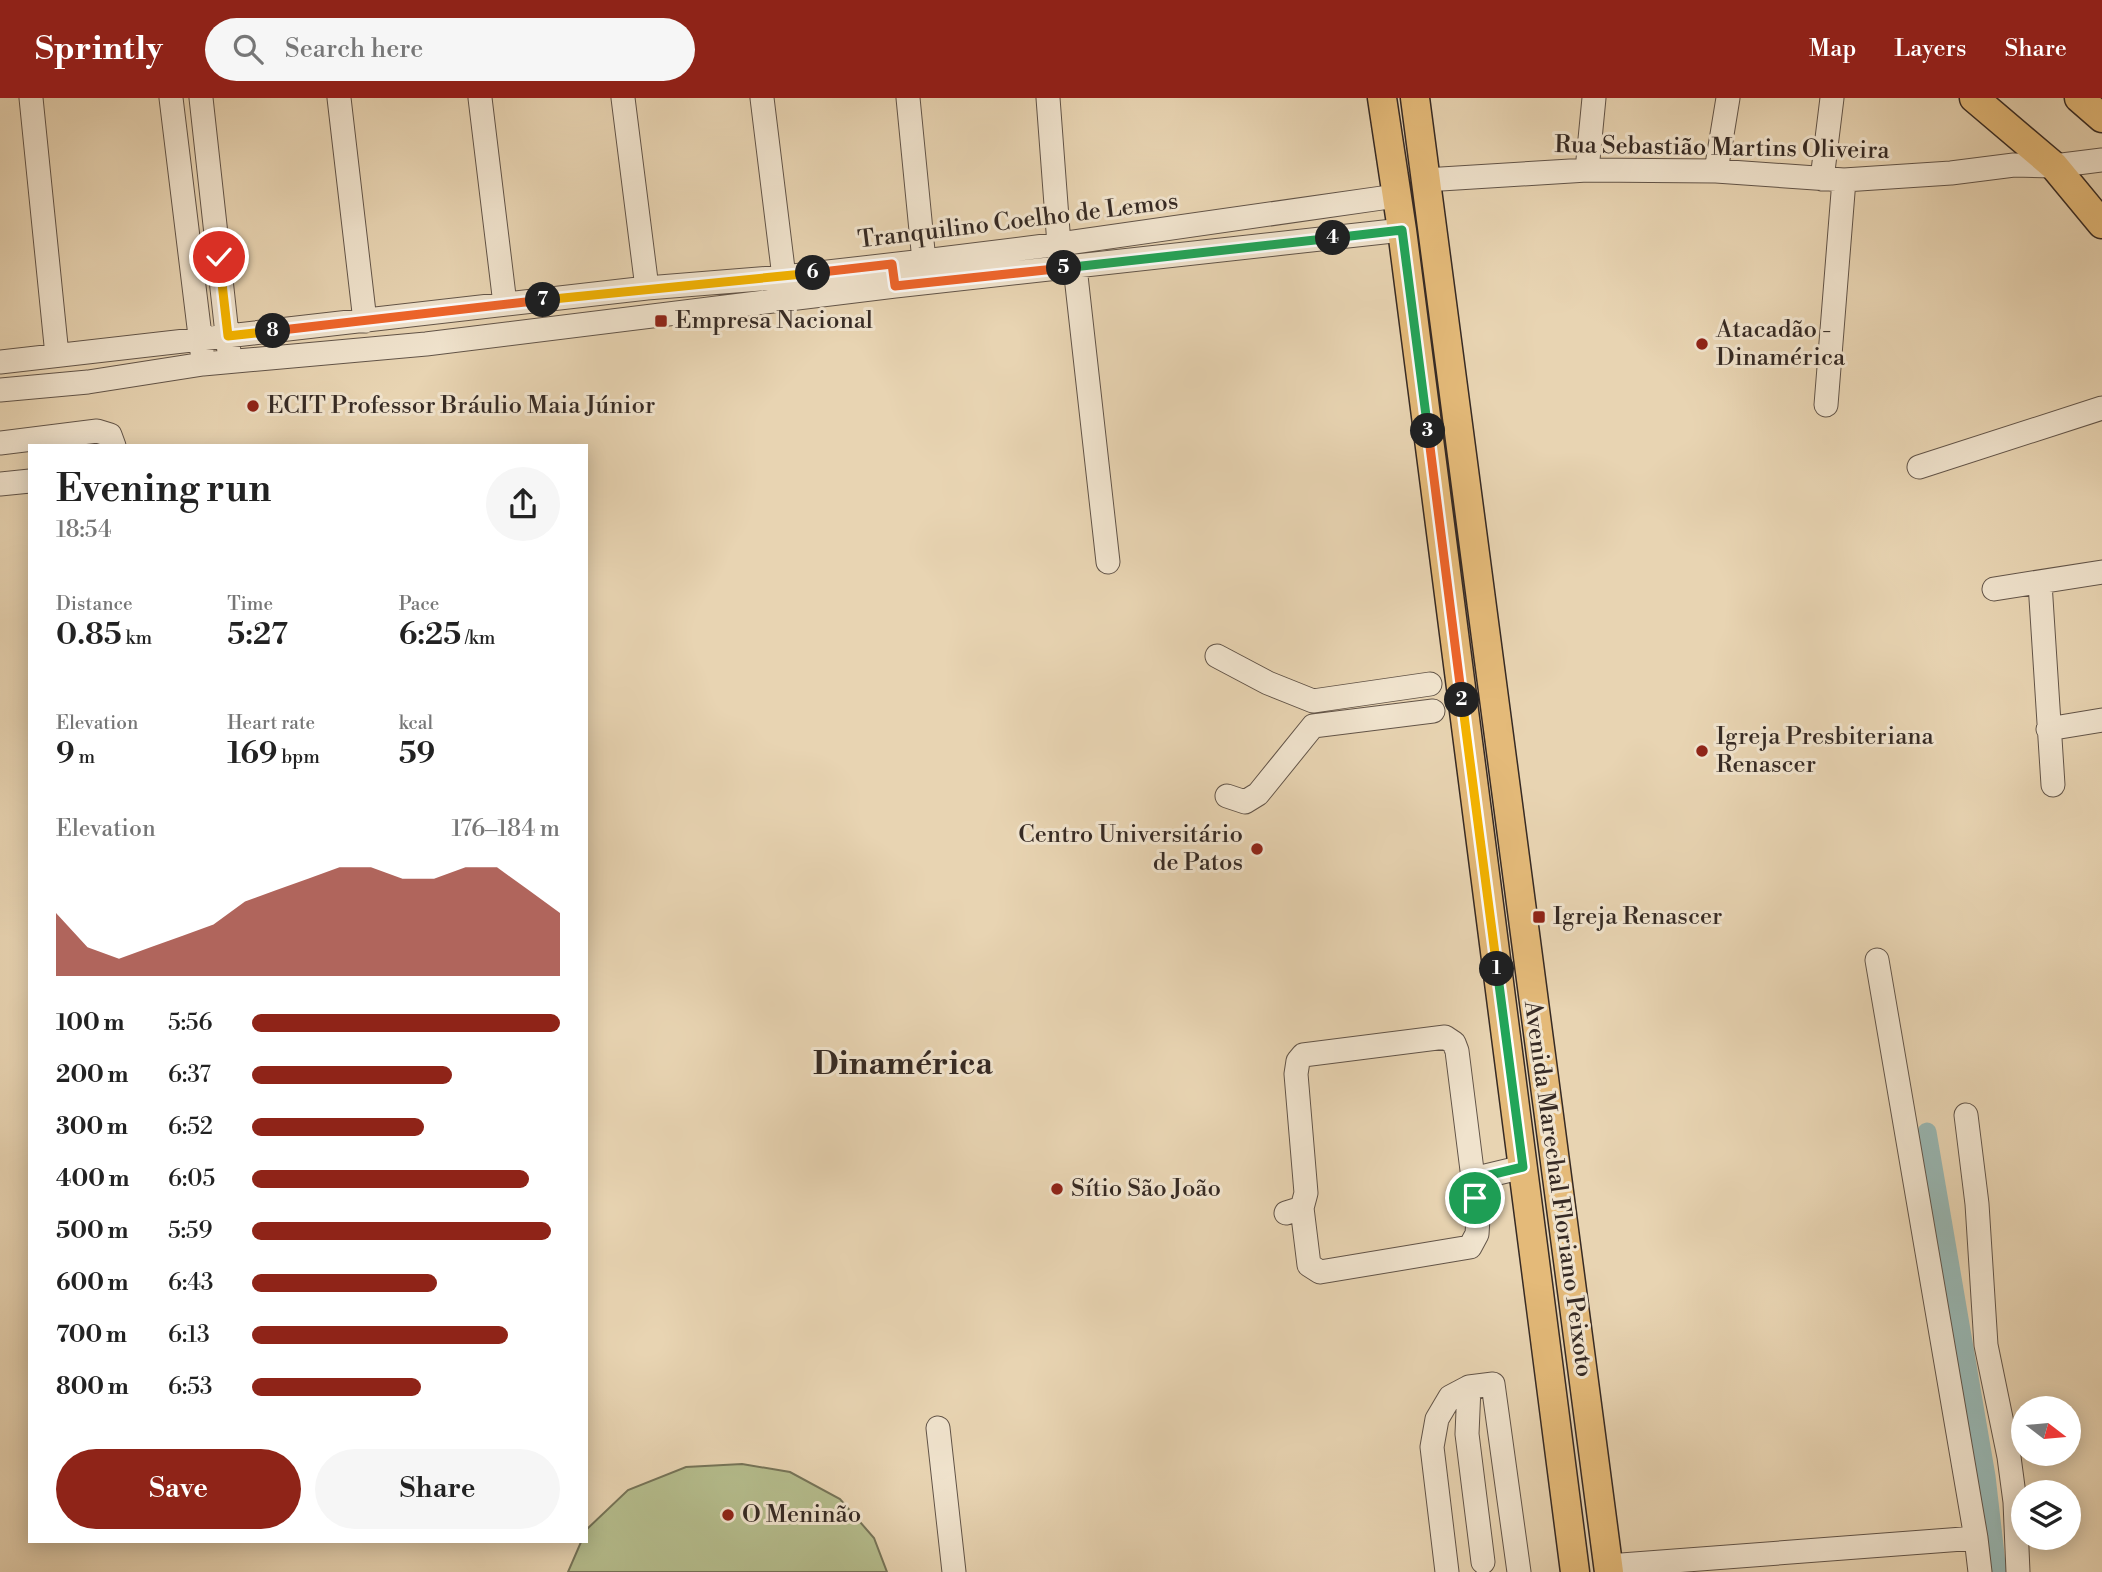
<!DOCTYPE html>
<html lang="en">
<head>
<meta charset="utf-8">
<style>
  body { margin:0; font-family:"Libre Bodoni",serif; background:#f6f6f6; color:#222; height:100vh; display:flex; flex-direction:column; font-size:26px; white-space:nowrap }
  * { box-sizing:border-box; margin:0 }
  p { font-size:23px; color:#767676 }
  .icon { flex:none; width:38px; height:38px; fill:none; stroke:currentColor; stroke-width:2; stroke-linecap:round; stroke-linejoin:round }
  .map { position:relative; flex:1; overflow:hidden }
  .sheet { position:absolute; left:28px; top:346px; width:560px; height:1099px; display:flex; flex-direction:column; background:#fff; border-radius:0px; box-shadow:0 4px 18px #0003 }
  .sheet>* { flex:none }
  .needle { width:46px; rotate:106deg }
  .controls { position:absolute; left:2011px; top:1298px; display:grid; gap:14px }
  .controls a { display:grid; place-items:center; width:70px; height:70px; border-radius:50%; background:#fff; box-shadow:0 4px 18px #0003; font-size:35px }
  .pin { position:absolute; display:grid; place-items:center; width:60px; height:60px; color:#fff; margin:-30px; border:4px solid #fff; border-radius:50%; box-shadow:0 2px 7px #0007 }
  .km { position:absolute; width:35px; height:35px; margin:-18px; border-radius:50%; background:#222; color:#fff; font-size:19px; line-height:35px; text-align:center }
  .round { display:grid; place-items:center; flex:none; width:74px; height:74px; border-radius:37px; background:#f6f6f6 }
  .headline { display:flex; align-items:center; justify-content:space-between; height:119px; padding:0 28px }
  h1 { font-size:38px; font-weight:600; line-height:52px }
  .stats { display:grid; grid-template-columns:repeat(3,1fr); gap:10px; height:119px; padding:7px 28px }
  .stats div { display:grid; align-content:center }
  .stats b { font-size:30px; font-weight:600 }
  .stats small { font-size:19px; font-weight:400 }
  .stats p { font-size:19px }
  .chart { height:196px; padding:14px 28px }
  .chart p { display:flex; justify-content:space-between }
  .chart svg { width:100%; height:126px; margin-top:7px; fill:#8f2418; opacity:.7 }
  .primary-button { display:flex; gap:14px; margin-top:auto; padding:14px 28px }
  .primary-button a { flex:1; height:80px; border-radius:42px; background:#8f2418; color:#fff; font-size:28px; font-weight:600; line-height:80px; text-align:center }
  .primary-button a+a { background:#f6f6f6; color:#222 }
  ul { padding:0 28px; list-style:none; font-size:23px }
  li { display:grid; grid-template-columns:112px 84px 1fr; align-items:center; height:52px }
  li i { height:18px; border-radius:9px; background:#8f2418 }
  header { display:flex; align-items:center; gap:42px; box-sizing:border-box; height:98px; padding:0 35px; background:#8f2418; color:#fff }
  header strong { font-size:33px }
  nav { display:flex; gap:38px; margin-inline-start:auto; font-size:24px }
  .search { width:490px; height:63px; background:#f6f6f6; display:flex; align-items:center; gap:18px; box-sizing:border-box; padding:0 24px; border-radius:38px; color:#767676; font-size:26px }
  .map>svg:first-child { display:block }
  .green { fill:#b5bd8d; stroke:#767458; stroke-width:2 }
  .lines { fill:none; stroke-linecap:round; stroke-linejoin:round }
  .canal { stroke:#98b7b3; stroke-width:19 }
  .minor-casing { stroke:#625448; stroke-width:25 }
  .major-casing { stroke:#362a24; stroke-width:31 }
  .minor { stroke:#f0e3cd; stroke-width:23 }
  .major { stroke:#e4ba79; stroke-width:28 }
  .split-1-casing { stroke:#fff; stroke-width:14 }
  .split-2-casing { stroke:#fff; stroke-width:14 }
  .split-3-casing { stroke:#fff; stroke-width:14 }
  .split-4-casing { stroke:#fff; stroke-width:14 }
  .split-5-casing { stroke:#fff; stroke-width:14 }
  .split-6-casing { stroke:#fff; stroke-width:14 }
  .split-7-casing { stroke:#fff; stroke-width:14 }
  .split-8-casing { stroke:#fff; stroke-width:14 }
  .split-9-casing { stroke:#fff; stroke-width:14 }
  .split-1 { stroke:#22a559; stroke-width:9 }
  .split-2 { stroke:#f5b400; stroke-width:9 }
  .split-3 { stroke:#f0652b; stroke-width:9 }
  .split-4 { stroke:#22a559; stroke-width:9 }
  .split-5 { stroke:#22a559; stroke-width:9 }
  .split-6 { stroke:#f0652b; stroke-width:9 }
  .split-7 { stroke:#f5b400; stroke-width:9 }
  .split-8 { stroke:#f0652b; stroke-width:9 }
  .split-9 { stroke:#f5b400; stroke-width:9 }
  .poi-dot { fill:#8f2418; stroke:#f0e3cd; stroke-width:2.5 }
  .labels { text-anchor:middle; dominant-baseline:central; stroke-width:6; stroke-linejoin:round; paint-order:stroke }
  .street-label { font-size:24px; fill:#362a24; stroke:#f0e3cd }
  .poi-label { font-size:24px; fill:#362a24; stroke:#f0e3cd; text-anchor:start }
  .district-label { font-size:32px; font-weight:bold; fill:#362a24; stroke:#f0e3cd }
</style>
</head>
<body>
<header>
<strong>Sprintly</strong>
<div class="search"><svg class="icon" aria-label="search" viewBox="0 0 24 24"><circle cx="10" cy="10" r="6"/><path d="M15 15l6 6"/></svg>Search here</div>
<nav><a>Map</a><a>Layers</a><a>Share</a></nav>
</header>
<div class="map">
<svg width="2102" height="1474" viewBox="0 0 2102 1474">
  <rect width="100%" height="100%" fill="#e8d4b2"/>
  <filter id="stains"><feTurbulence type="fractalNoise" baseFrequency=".00286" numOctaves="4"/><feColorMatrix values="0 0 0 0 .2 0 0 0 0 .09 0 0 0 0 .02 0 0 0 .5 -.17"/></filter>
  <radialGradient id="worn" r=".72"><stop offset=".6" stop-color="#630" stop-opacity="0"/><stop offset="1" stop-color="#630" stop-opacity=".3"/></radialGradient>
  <path class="green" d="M742,1366L790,1374L840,1401L874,1440L887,1474H568L581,1444H586V1432L628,1392L686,1369Z"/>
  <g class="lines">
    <path class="canal" d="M1927,1034L1986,1378L1997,1474"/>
    <defs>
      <path id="minor" d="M31,0L57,257
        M171,0L202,254
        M201,0L229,254
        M339,0L365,223
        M480,0L505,206
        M623,0L647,190
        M762,0L784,179
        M908,0L924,163
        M1048,0L1060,160
        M1587,72L1594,0
        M1716,73L1728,0
        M1822,81L1832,0
        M1425,82L1587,72L1716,73L1844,82L1951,75L2014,67L2054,68L2102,62
        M1075,169L1108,464
        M0,264L647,190L784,179L924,163L1060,146L1396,98
        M0,292L88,284L203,266L426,246L895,188L1402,132
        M1826,307L1844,82
        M0,345L97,333L110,337L114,348
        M1919,369L2102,310
        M0,386L30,383
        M2040,485L2053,687
        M1994,491L2102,474
        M1217,558L1268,585L1313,603L1430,586
        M2048,631L2102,622
        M1227,698L1245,704L1258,696L1313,628L1433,613
        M1877,862L1976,1440L1980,1474
        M1966,1017L1977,1106L1986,1247L2009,1359L2015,1404L2018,1474
        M1473,1081L1523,1069
        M1286,1115L1302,1110L1306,1095L1296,976L1298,963L1303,957L1445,939L1454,945L1457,953L1478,1120L1477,1136L1470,1149L1320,1174L1309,1167L1302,1110
        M1469,1289L1467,1336L1483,1464
        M938,1330L954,1474
        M1608,1468L1976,1440
        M1447,1474L1432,1349L1437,1321L1450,1299L1469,1289L1493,1286L1519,1474"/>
      <path id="major" d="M1382,0L1402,132L1575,1474
        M1415,0L1609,1474
        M1974,0L2054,68L2102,126
        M2079,0L2102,20"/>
    </defs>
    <use href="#minor" class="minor-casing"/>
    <use href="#major" class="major-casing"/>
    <use href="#minor" class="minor"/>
    <use href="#major" class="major"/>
  </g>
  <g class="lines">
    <defs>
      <path id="split-1" d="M1475,1100L1473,1081L1523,1069L1497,871"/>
      <path id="split-2" d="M1462,602L1497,871"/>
      <path id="split-3" d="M1428,333L1462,602"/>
      <path id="split-4" d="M1333,140L1402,132L1428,333"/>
      <path id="split-5" d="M1064,170L1333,140"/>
      <path id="split-6" d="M813,175L892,166L895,188L1064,170"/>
      <path id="split-7" d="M543,202L813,175"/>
      <path id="split-8" d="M273,233L543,202"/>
      <path id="split-9" d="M219,159L228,238L273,233"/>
    </defs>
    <use href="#split-1" class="split-1-casing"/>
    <use href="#split-2" class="split-2-casing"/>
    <use href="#split-3" class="split-3-casing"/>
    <use href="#split-4" class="split-4-casing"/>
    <use href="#split-5" class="split-5-casing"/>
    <use href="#split-6" class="split-6-casing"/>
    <use href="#split-7" class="split-7-casing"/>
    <use href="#split-8" class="split-8-casing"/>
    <use href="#split-9" class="split-9-casing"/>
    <use href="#split-1" class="split-1"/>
    <use href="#split-2" class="split-2"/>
    <use href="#split-3" class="split-3"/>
    <use href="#split-4" class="split-4"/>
    <use href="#split-5" class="split-5"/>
    <use href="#split-6" class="split-6"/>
    <use href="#split-7" class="split-7"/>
    <use href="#split-8" class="split-8"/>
    <use href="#split-9" class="split-9"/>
  </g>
  <g class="poi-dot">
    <rect x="654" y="216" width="14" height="14" rx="3.5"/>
    <circle cx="1702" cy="246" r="7"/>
    <circle cx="253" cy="308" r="7"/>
    <circle cx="1702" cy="653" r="7"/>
    <circle cx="1257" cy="751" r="7"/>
    <rect x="1532" y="812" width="14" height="14" rx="3.5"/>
    <circle cx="1057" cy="1091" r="7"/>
    <circle cx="728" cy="1417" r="7"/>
  </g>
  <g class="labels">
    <g class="street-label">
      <text transform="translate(1722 50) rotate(1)">Rua Sebastião Martins Oliveira</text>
      <text transform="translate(1018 123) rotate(-7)">Tranquilino Coelho de Lemos</text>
      <text transform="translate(1558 1091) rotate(82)">Avenida Marechal Floriano Peixoto</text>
    </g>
    <g class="poi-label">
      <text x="675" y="223">Empresa Nacional</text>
      <text x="1716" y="232">Atacadão -<tspan x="1716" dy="28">Dinamérica</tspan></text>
      <text x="267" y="308">ECIT Professor Bráulio Maia Júnior</text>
      <text x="1716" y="639">Igreja Presbiteriana<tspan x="1716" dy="28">Renascer</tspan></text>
      <text x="1243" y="737" text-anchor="end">Centro Universitário<tspan x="1243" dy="28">de Patos</tspan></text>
      <text x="1553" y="819">Igreja Renascer</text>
      <text x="1071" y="1091">Sítio São João</text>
      <text x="742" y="1417">O Meninão</text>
    </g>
    <g class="district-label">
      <text x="903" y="966">Dinamérica</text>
    </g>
  </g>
  <rect width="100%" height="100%" filter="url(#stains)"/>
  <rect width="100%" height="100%" fill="url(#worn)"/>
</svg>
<div class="controls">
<a><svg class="needle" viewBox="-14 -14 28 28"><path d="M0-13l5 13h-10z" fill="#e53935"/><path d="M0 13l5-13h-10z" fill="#767676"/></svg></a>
<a><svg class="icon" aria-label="layers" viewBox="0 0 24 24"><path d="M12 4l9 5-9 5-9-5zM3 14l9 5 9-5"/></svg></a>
</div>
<div class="pin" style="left:1475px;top:1100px;background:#1e9e55"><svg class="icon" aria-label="arrive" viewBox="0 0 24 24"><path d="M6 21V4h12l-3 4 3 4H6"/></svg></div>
<div class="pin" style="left:219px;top:159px;background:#d93025"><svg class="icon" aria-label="check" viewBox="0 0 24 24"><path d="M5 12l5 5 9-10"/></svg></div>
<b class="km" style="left:1497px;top:871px">1</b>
<b class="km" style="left:1462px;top:602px">2</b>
<b class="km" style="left:1428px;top:333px">3</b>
<b class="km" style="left:1333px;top:140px">4</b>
<b class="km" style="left:1064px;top:170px">5</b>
<b class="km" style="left:813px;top:175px">6</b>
<b class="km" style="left:543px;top:202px">7</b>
<b class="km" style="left:273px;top:233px">8</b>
<section class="sheet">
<div class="headline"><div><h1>Evening run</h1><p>18:54</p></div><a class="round"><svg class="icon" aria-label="share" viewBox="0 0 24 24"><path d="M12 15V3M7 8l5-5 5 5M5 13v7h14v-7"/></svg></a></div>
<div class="stats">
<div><p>Distance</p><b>0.85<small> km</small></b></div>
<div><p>Time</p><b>5:27</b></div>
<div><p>Pace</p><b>6:25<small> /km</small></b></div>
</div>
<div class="stats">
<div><p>Elevation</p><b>9<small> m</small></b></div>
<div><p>Heart rate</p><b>169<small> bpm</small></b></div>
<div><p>kcal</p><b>59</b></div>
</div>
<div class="chart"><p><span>Elevation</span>176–184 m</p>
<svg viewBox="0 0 160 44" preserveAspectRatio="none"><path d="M0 44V22L10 34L20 38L30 34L40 30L50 26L60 18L70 14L80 10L90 6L100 6L110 10L120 10L130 6L140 6L150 14L160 22V44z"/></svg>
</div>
<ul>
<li><b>100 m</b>5:56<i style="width:100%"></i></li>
<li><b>200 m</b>6:37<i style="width:65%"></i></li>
<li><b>300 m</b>6:52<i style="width:56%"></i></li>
<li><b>400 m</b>6:05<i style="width:90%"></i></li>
<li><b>500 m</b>5:59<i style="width:97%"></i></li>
<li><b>600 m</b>6:43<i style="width:60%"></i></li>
<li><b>700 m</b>6:13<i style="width:83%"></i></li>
<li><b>800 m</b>6:53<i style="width:55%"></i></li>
</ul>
<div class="primary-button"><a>Save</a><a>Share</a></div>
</section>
</div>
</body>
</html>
